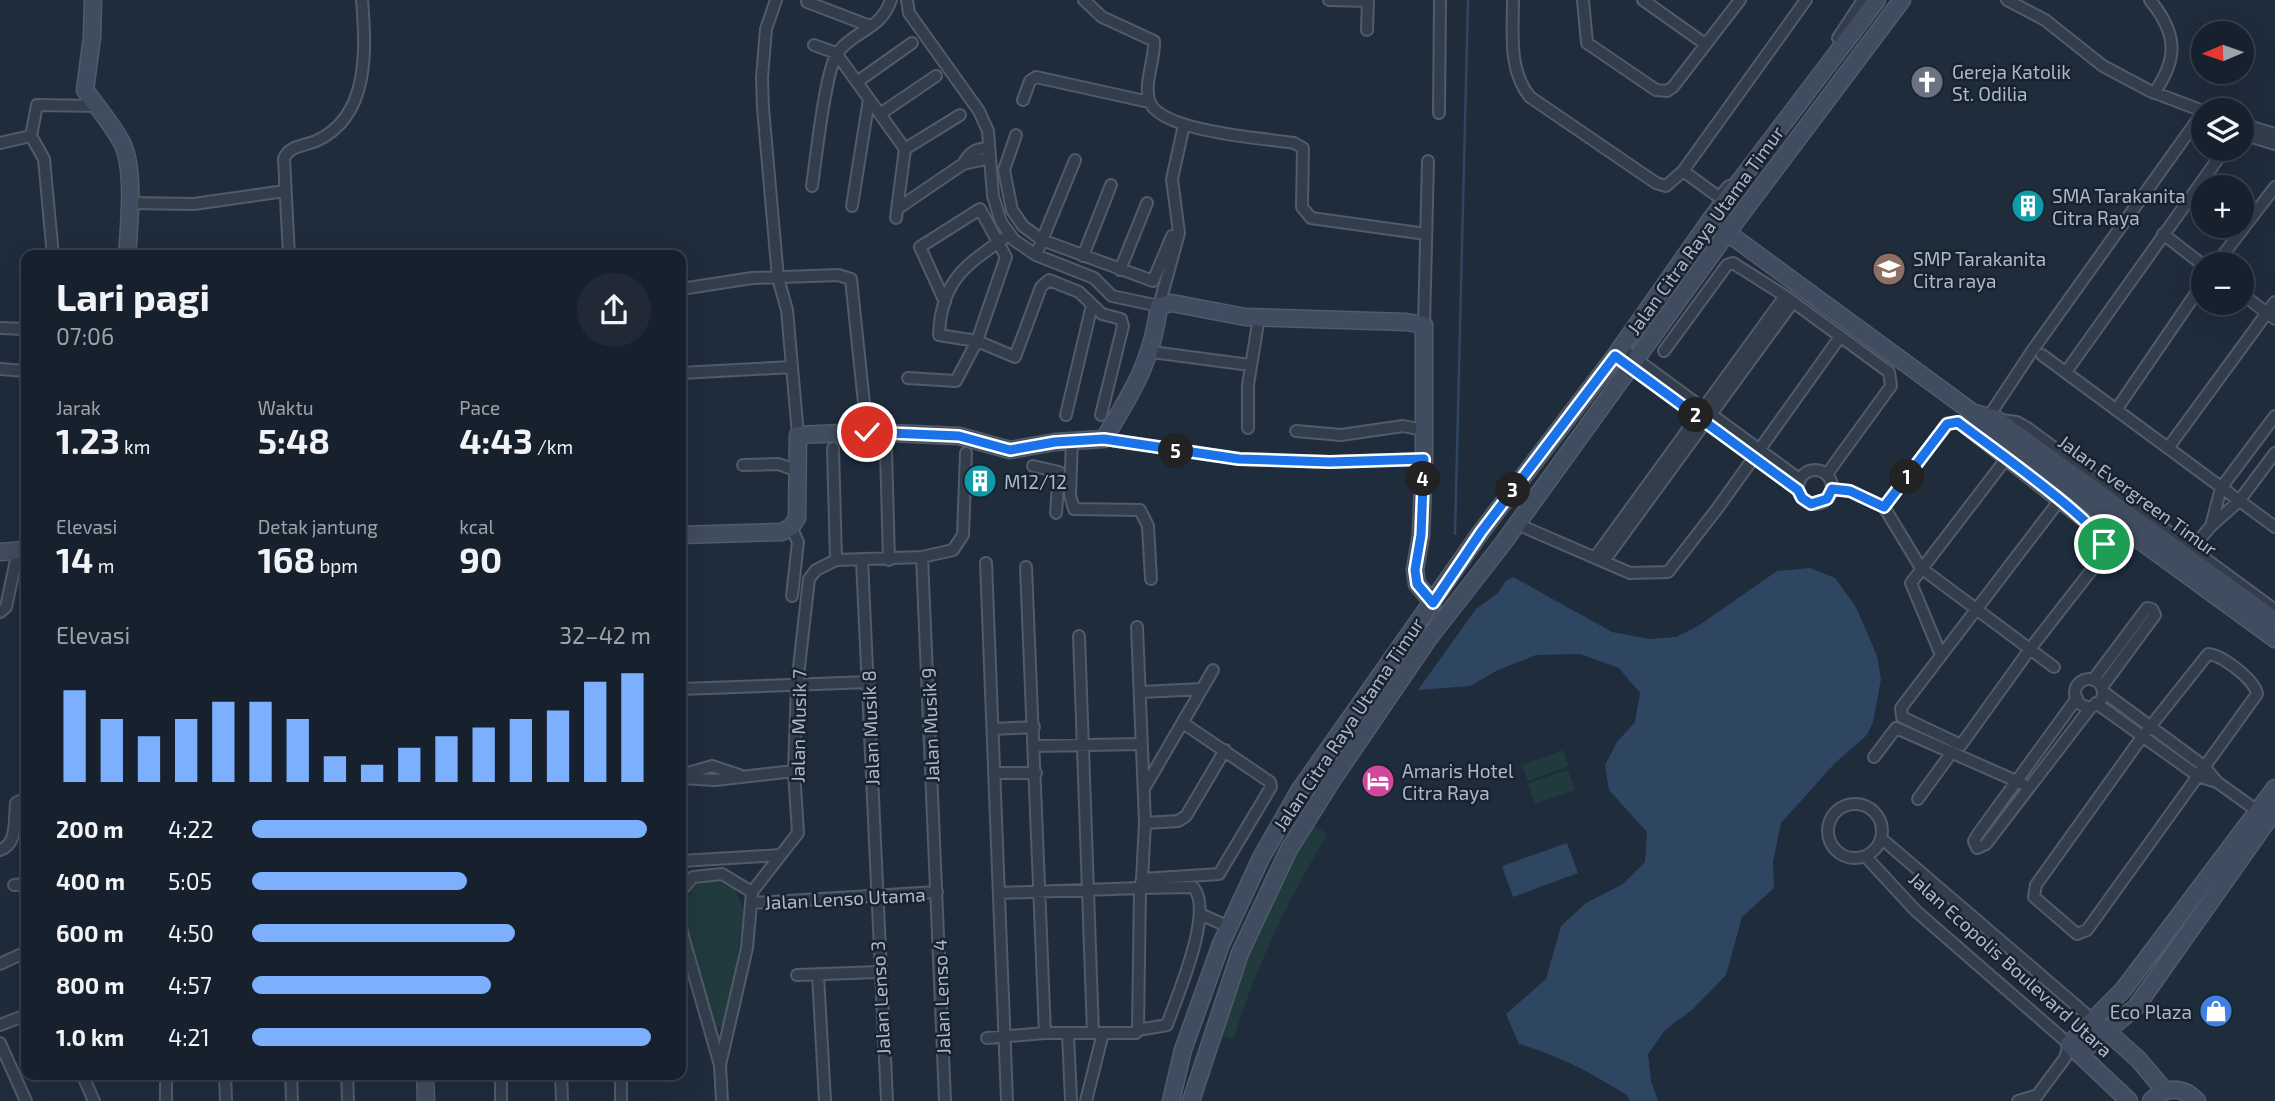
<!DOCTYPE html>
<html lang="id">
<head>
<meta charset="utf-8">
<style>
  body { margin:0; font-family:"Exo 2",sans-serif; background:#202935; color:#f1f3f6; height:100vh; display:flex; flex-direction:column; font-size:26px; white-space:nowrap }
  * { box-sizing:border-box; margin:0 }
  p { font-size:23px; color:#9ea3aa }
  .icon { flex:none; width:38px; height:38px; fill:none; stroke:currentColor; stroke-width:2; stroke-linecap:round; stroke-linejoin:round }
  .map { position:relative; flex:1; overflow:hidden }
  .details { position:absolute; left:21px; top:250px; width:665px; height:830px; display:flex; flex-direction:column; background:#17212d; border-radius:14px; box-shadow:0 7px 28px #0002,0 0 0 2px #363e49 }
  .details>* { flex:none }
  .needle { width:46px; rotate:268deg }
  .fabs { position:absolute; left:2191px; top:21px; display:grid; gap:14px }
  .fabs a { display:grid; place-items:center; width:63px; height:63px; border-radius:50%; background:#17212d; box-shadow:0 7px 28px #0002,0 0 0 2px #363e49; font-size:35px }
  .pin { position:absolute; display:grid; place-items:center; width:60px; height:60px; color:#fff; margin:-30px; border:4px solid #fff; border-radius:50%; box-shadow:0 2px 7px #0007 }
  .km { position:absolute; width:35px; height:35px; margin:-18px; border-radius:50%; background:#222; color:#fff; font-size:19px; line-height:35px; text-align:center }
  .round { display:grid; place-items:center; flex:none; width:74px; height:74px; border-radius:37px; background:#202935 }
  .headline { display:flex; align-items:center; justify-content:space-between; height:119px; padding:0 35px }
  h1 { font-size:38px; font-weight:700; line-height:52px }
  .figures { display:grid; grid-template-columns:repeat(3,1fr); gap:10px; height:119px; padding:7px 35px }
  .figures div { display:grid; align-content:center }
  .figures b { font-size:35px; font-weight:700 }
  .figures small { font-size:19px; font-weight:400 }
  .figures p { font-size:19px }
  .chart { height:196px; padding:14px 35px }
  .chart p { display:flex; justify-content:space-between }
  .chart svg { width:100%; height:126px; margin-top:7px; stroke:#7cb0ff; stroke-width:6 }
  ul { padding:0 35px; list-style:none; font-size:23px }
  li { display:grid; grid-template-columns:112px 84px 1fr; align-items:center; height:52px }
  li i { height:18px; border-radius:9px; background:#7cb0ff }
  .map>svg:first-child { display:block }
  .green { fill:#213a3d }
  .water { fill:#2f4663 }
  .lines { fill:none; stroke-linecap:round; stroke-linejoin:round }
  .stream { stroke:#2f4663; stroke-width:2.5 }
  .street-casing { stroke:#515b69; stroke-width:14 }
  .secondary-casing { stroke:#515b69; stroke-width:19 }
  .street { stroke:#333e4c; stroke-width:10 }
  .secondary { stroke:#404c5f; stroke-width:16 }
  .route-casing { stroke:#fff; stroke-width:14 }
  .route { stroke:#1a73e8; stroke-width:9 }
  .labels { text-anchor:middle; dominant-baseline:central; stroke-width:5; stroke-linejoin:round; paint-order:stroke }
  .poi-label { font-size:19px; fill:#aeb8c8; stroke:#182330; text-anchor:start }
  .street-label { font-size:19px; fill:#aeb8c8; stroke:#182330 }
</style>
</head>
<body>
<div class="map">
<svg width="2275" height="1101" viewBox="0 0 2275 1101">
  <rect width="100%" height="100%" fill="#1f2c3c"/>
  <path class="green" d="M1563,750L1569,766L1528,781L1522,765Z
    M1568,770L1575,790L1535,804L1528,783Z
    M1307,820L1327,834C1289,900 1255,966 1234,1039L1212,1033Z
    M715,881L735,889L744,912L727,1027H715L681,907L696,884Z"/>
  <path class="water" d="M1810,568L1835,578L1856,607L1877,656L1881,679L1873,722L1867,735L1835,763L1781,823L1773,862L1774,888L1742,917L1726,975L1693,1009L1665,1030L1648,1054L1651,1081L1658,1101H1630L1627,1095C1593,1074 1559,1055 1519,1044L1506,1014L1546,979L1561,926L1586,903L1623,884L1645,862L1647,832L1609,790L1605,765L1617,742L1635,722L1640,693L1619,668L1580,654L1536,655L1498,670L1470,686L1418,690L1476,609L1497,594L1506,581L1513,577L1612,632L1650,639L1676,637L1698,626L1777,571Z
    M1567,843L1578,873L1513,897L1502,866Z"/>
  <g class="lines">
    <path class="stream" d="M1455,534L1468,0"/>
    <defs>
      <path id="street" d="M776,0L766,29L762,78L763,108L778,278L787,310L798,435
        M907,0L909,13L979,111L988,131L993,196L1001,222L1014,240L1036,255L1094,278L1112,296L1159,306L1179,233L1172,179L1184,125
        M1084,0L1102,17L1154,41C1155,60 1144,82 1149,100C1158,132 1264,138 1294,143L1303,148L1302,207L1311,218L1426,234
        M1329,0L1368,1
        M1513,0C1513,33 1508,70 1530,97L1656,183L1666,186L1683,171L1806,0
        M1583,0L1587,43L1656,90L1667,91L1673,87L1740,0
        M1643,0L1705,44
        M2007,0L2045,20L2103,66L2150,91L2203,111
        M2150,0C2177,33 2179,58 2154,93
        M807,2L870,26
        M1367,30L1368,0
        M1838,38L1863,0
        M814,45L836,53L905,149L896,218
        M857,82L912,43
        M1023,100L1030,81L1036,77L1149,102
        M1439,113L1440,0
        M880,114L936,76
        M2242,124L2275,134
        M2242,134L2275,144
        M1016,135L1004,170L1012,210L1023,226L1042,240L1153,281L1172,236
        M31,136L44,159L53,256
        M0,143L31,136L37,105L98,106
        M905,149L960,115
        M963,164C969,153 976,148 989,148
        M1683,171L1716,195H1721L1729,186
        M812,186C816,160 825,69 838,52C856,29 880,31 891,0
        M129,203L194,204L285,191
        M852,206L869,99
        M897,209L963,164L990,158
        M1010,234C968,264 941,278 939,335L977,341L1015,357L1041,287L1049,280L1079,292L1102,314L1121,319L1123,326L1101,415
        M2163,234L2203,265
        M1036,255L1075,160
        M289,256L284,159C288,146 304,146 316,141C370,117 366,49 362,0
        M1083,256L1111,185
        M2216,264L2275,187
        M1120,270L1147,203
        M681,289L752,278L838,275L851,279L867,432
        M2242,294L2275,319
        M1424,325L1428,161
        M0,328L26,329
        M1621,348L1799,479
        M1664,351L1727,265L1733,263L1785,296L1889,372L1891,386L1827,474
        M1152,352L1250,365
        M2042,355L2275,527
        M1615,356L1798,490
        M0,369L26,371
        M2066,372L2225,149
        M681,373L792,367
        M908,378L956,381L977,341L1006,257L980,209L920,247L945,302
        M2116,410L2203,283
        M1066,415L1092,305
        M2275,416L2221,488L2211,526L2239,501L2275,453
        M2000,420L2017,422L2026,427L2275,610
        M1985,422L2032,351L2203,112
        M1248,428V385L1259,317
        M1296,431L1341,435L1403,426L1423,430
        M1104,439L1239,459L1330,462L1424,459
        M1072,440L1070,495L1074,509L1140,510L1148,526L1151,579
        M833,448L836,560
        M2168,448L2275,302
        M886,450L889,560
        M743,465L778,464L799,471
        M1033,466L1059,472L1056,513
        M1798 487a17 17 0 1 1 34 0a17 17 0 1 1-34 0Z
        M1832,489L1850,491L1884,507L1921,568L2054,667
        M1884,507L1947,424L1958,422L2101,535L2104,554L2030,649L1961,745L1902,717L1901,708L2059,501
        M1517,524L1630,573L1668,572L1717,509L1840,337
        M791,527L798,542L792,596
        M2189,552L2211,526
        M1596,556L1785,296
        M922,557L945,1101
        M862,560L887,1101
        M1604,561L1793,302
        M986,563L1007,1101
        M1026,567L1045,1033
        M0,612L6,607L18,551
        M1137,627L1145,823L1142,879
        M1079,636L1093,1033
        M2208,654C2222,655 2255,680 2257,694L2087,930L2077,934L2034,897L2036,885L2142,737Z
        M1941,655L1911,583L2006,459
        M2075 693a14 14 0 1 1 28 0a14 14 0 1 1-28 0Z
        M2093,680L2147,608L2152,609L2155,615L2102,687
        M681,689L869,682
        M1141,692L1202,689
        M2077,698L1978,834L1974,841L1977,848L1986,844L2091,707
        M2096,703L2198,776L2217,782L2205,767L2105,693
        M993,729L1034,727
        M1034,746L1142,744
        M1874,757L1896,728L2023,784
        M994,773H1036
        M681,775L712,766L739,775
        M681,778L715,780L794,771
        M2217,782L2263,815
        M1145,787L1213,670
        M1918,799L1952,752
        M1828 831a27 27 0 1 1 54 0a27 27 0 1 1-54 0Z
        M1145,823L1178,821L1186,816L1225,750
        M1882,839L2093,1020
        M0,850C18,844 14,820 16,803L26,798
        M1866,857L1916,911L2069,1044L2065,1058L2033,1101
        M681,861L781,855
        M14,885L26,884
        M681,891L693,877L722,874L752,892L747,948L720,1065
        M752,892L798,833L794,771L797,685L809,579L816,570L836,560L922,557L953,550L963,535L966,453
        M1000,893L1140,888L1142,879L1219,874L1271,787L1270,782L1183,723
        M753,903L937,892
        M1200,914L1229,927
        M681,929L720,1065L722,1101
        M0,964L26,952
        M797,975L878,972
        M818,975L825,1101
        M0,1025L26,1015
        M1068,1033L1071,1101
        M987,1038L1045,1033H1136L1138,1030L1167,1025C1177,996 1215,910 1193,887L1140,888L1138,1030
        M0,1043L26,1101
        M82,1074L94,1101
        M166,1074V1101
        M225,1074L226,1101
        M291,1074L292,1101
        M347,1074L348,1101
        M501,1074V1101
        M561,1074L562,1101
        M621,1074V1101
        M1086,1101L1103,1033
        M2018,1101L2035,1096"/>
      <path id="secondary" d="M93,0L92,37L85,90C98,108 113,125 123,145C135,173 129,225 127,256
        M1721,228L1972,412L1983,426L2275,639
        M1972,412L1996,419L2275,620
        M681,535L782,532L791,527L797,518L798,435L867,432L959,436L1010,450L1055,442L1104,439C1132,392 1152,362 1159,306L1172,303L1245,317L1406,322L1424,325V459L1421,535L1415,570L1417,584L1433,603
        M0,552L26,550
        M2101,1026L2138,1059L2165,1091
        M2079,1054L2136,1007L2275,810
        M425,1074L426,1101
        M1171,1101L1183,1050L1221,944L1261,858L1299,791L1481,532L1615,356L1711,219L1877,0
        M1191,1101L1240,953L1289,849L1333,779L1429,638L1504,542L1727,233L1902,0
        M2129,1101L2069,1044L2123,990L2275,788
        M2151,1101C2165,1086 2183,1086 2197,1101"/>
    </defs>
    <use href="#street" class="street-casing"/>
    <use href="#secondary" class="secondary-casing"/>
    <use href="#street" class="street"/>
    <use href="#secondary" class="secondary"/>
  </g>
  <g class="lines">
    <defs>
      <path id="route" d="M867,432L959,436L1010,450L1055,442L1104,439L1239,459L1330,462L1424,459L1421,535L1415,570L1417,584L1433,603L1481,532L1615,356L1798,490L1802,498L1811,504L1827,499L1832,489L1850,491L1884,507L1947,424L1958,422C1985,443 2095,520 2104,544"/>
    </defs>
    <use href="#route" class="route-casing"/>
    <use href="#route" class="route"/>
  </g>
  <defs>
    <symbol id="church-disc" viewBox="-11 -11 22 22"><circle r="9.5" fill="#6b7280" stroke="#182330"/><path d="M-1.2-6h2.4v3.5h3.3v2.4h-3.3V6h-2.4V-.1h-3.3v-2.4h3.3Z" fill="#fff"/></symbol>
    <symbol id="building-disc" viewBox="-11 -11 22 22"><circle r="9.5" fill="#0f9aa8" stroke="#182330"/><path d="M-4-6H4V6H1V3H-1V6H-4ZM-2.5-4.3h1.7v1.8h-1.7ZM.8-4.3h1.7v1.8H.8ZM-2.5-1h1.7V.8h-1.7ZM.8-1h1.7V.8H.8Z" fill="#fff"/></symbol>
    <symbol id="school-disc" viewBox="-11 -11 22 22"><circle r="9.5" fill="#8d6e63" stroke="#182330"/><path d="M0-5L7-2L0 1L-7-2ZM-4 1L0 2.5L4 1V4Q0 6-4 4Z" fill="#fff"/></symbol>
    <symbol id="hotel-disc" viewBox="-11 -11 22 22"><circle r="9.5" fill="#d1479c" stroke="#182330"/><path d="M-6-4.5h1.5V1H6V5H4.5V3h-9V5H-6ZM-4 0a1.8 1.8 0 1 1 3.6 0ZM.5 0V-2.5h3Q6-2.5 6 0Z" fill="#fff"/></symbol>
    <symbol id="shop-disc" viewBox="-11 -11 22 22"><circle r="9.5" fill="#3f7fe0" stroke="#182330"/><path d="M-5-2.5h2.3a2.7 3.5 0 0 1 5.4 0H5L5.5 6h-11ZM-1.5-2.5h3a1.5 2.3 0 0 0-3 0Z" fill="#fff"/></symbol>
  </defs>
  <g fill-rule="evenodd">
    <use href="#church-disc" x="1908" y="63" width="38" height="38"/>
    <use href="#building-disc" x="2009" y="187" width="38" height="38"/>
    <use href="#school-disc" x="1870" y="250" width="38" height="38"/>
    <use href="#building-disc" x="961" y="462" width="38" height="38"/>
    <use href="#hotel-disc" x="1359" y="762" width="38" height="38"/>
    <use href="#shop-disc" x="2197" y="992" width="38" height="38"/>
  </g>
  <g class="labels">
    <g class="poi-label">
      <text x="1952" y="71">Gereja Katolik<tspan x="1952" dy="22">St. Odilia</tspan></text>
      <text x="2052" y="195">SMA Tarakanita<tspan x="2052" dy="22">Citra Raya</tspan></text>
      <text x="1913" y="258">SMP Tarakanita<tspan x="1913" dy="22">Citra raya</tspan></text>
      <text x="1004" y="481">M12/12</text>
      <text x="1402" y="770">Amaris Hotel<tspan x="1402" dy="22">Citra Raya</tspan></text>
      <text x="2192" y="1011" text-anchor="end">Eco Plaza</text>
    </g>
    <g class="street-label">
      <text transform="translate(1705 230) rotate(-54)">Jalan Citra Raya Utama Timur</text>
      <text transform="translate(2138 495) rotate(36)">Jalan Evergreen Timur</text>
      <text transform="translate(1348 724) rotate(-56)">Jalan Citra Raya Utama Timur</text>
      <text transform="translate(930 725) rotate(-92)">Jalan Musik 9</text>
      <text transform="translate(798 726) rotate(-89)">Jalan Musik 7</text>
      <text transform="translate(870 728) rotate(-92)">Jalan Musik 8</text>
      <text transform="translate(845 898) rotate(-3)">Jalan Lenso Utama</text>
      <text transform="translate(2011 964) rotate(42)">Jalan Ecopolis Boulevard Utara</text>
      <text transform="translate(941 997) rotate(-92)">Jalan Lenso 4</text>
      <text transform="translate(880 998) rotate(-93)">Jalan Lenso 3</text>
    </g>
  </g>
</svg>
<div class="fabs">
<a><svg class="needle" viewBox="-14 -14 28 28"><path d="M0-13l5 13h-10z" fill="#e53935"/><path d="M0 13l5-13h-10z" fill="#9ea3aa"/></svg></a>
<a><svg class="icon" aria-label="layers" viewBox="0 0 24 24"><path d="M12 4l9 5-9 5-9-5zM3 14l9 5 9-5"/></svg></a>
<a>+</a>
<a>−</a>
</div>
<div class="pin" style="left:2104px;top:544px;background:#1e9e55"><svg class="icon" aria-label="arrive" viewBox="0 0 24 24"><path d="M6 21V4h12l-3 4 3 4H6"/></svg></div>
<div class="pin" style="left:867px;top:432px;background:#d93025"><svg class="icon" aria-label="check" viewBox="0 0 24 24"><path d="M5 12l5 5 9-10"/></svg></div>
<b class="km" style="left:1907px;top:477px">1</b>
<b class="km" style="left:1696px;top:415px">2</b>
<b class="km" style="left:1513px;top:490px">3</b>
<b class="km" style="left:1423px;top:479px">4</b>
<b class="km" style="left:1176px;top:451px">5</b>
<section class="details">
<div class="headline"><div><h1>Lari pagi</h1><p>07:06</p></div><a class="round"><svg class="icon" aria-label="share" viewBox="0 0 24 24"><path d="M12 15V3M7 8l5-5 5 5M5 13v7h14v-7"/></svg></a></div>
<div class="figures">
<div><p>Jarak</p><b>1.23<small> km</small></b></div>
<div><p>Waktu</p><b>5:48</b></div>
<div><p>Pace</p><b>4:43<small> /km</small></b></div>
</div>
<div class="figures">
<div><p>Elevasi</p><b>14<small> m</small></b></div>
<div><p>Detak jantung</p><b>168<small> bpm</small></b></div>
<div><p>kcal</p><b>90</b></div>
</div>
<div class="chart"><p><span>Elevasi</span>32–42 m</p>
<svg viewBox="0 0 160 44" preserveAspectRatio="none"><path d="M5 44V12M15 44V22M25 44V28M35 44V22M45 44V16M55 44V16M65 44V22M75 44V35M85 44V38M95 44V32M105 44V28M115 44V25M125 44V22M135 44V19M145 44V9M155 44V6"/></svg>
</div>
<ul>
<li><b>200 m</b>4:22<i style="width:99%"></i></li>
<li><b>400 m</b>5:05<i style="width:54%"></i></li>
<li><b>600 m</b>4:50<i style="width:66%"></i></li>
<li><b>800 m</b>4:57<i style="width:60%"></i></li>
<li><b>1.0 km</b>4:21<i style="width:100%"></i></li>
</ul>
</section>
</div>
</body>
</html>
